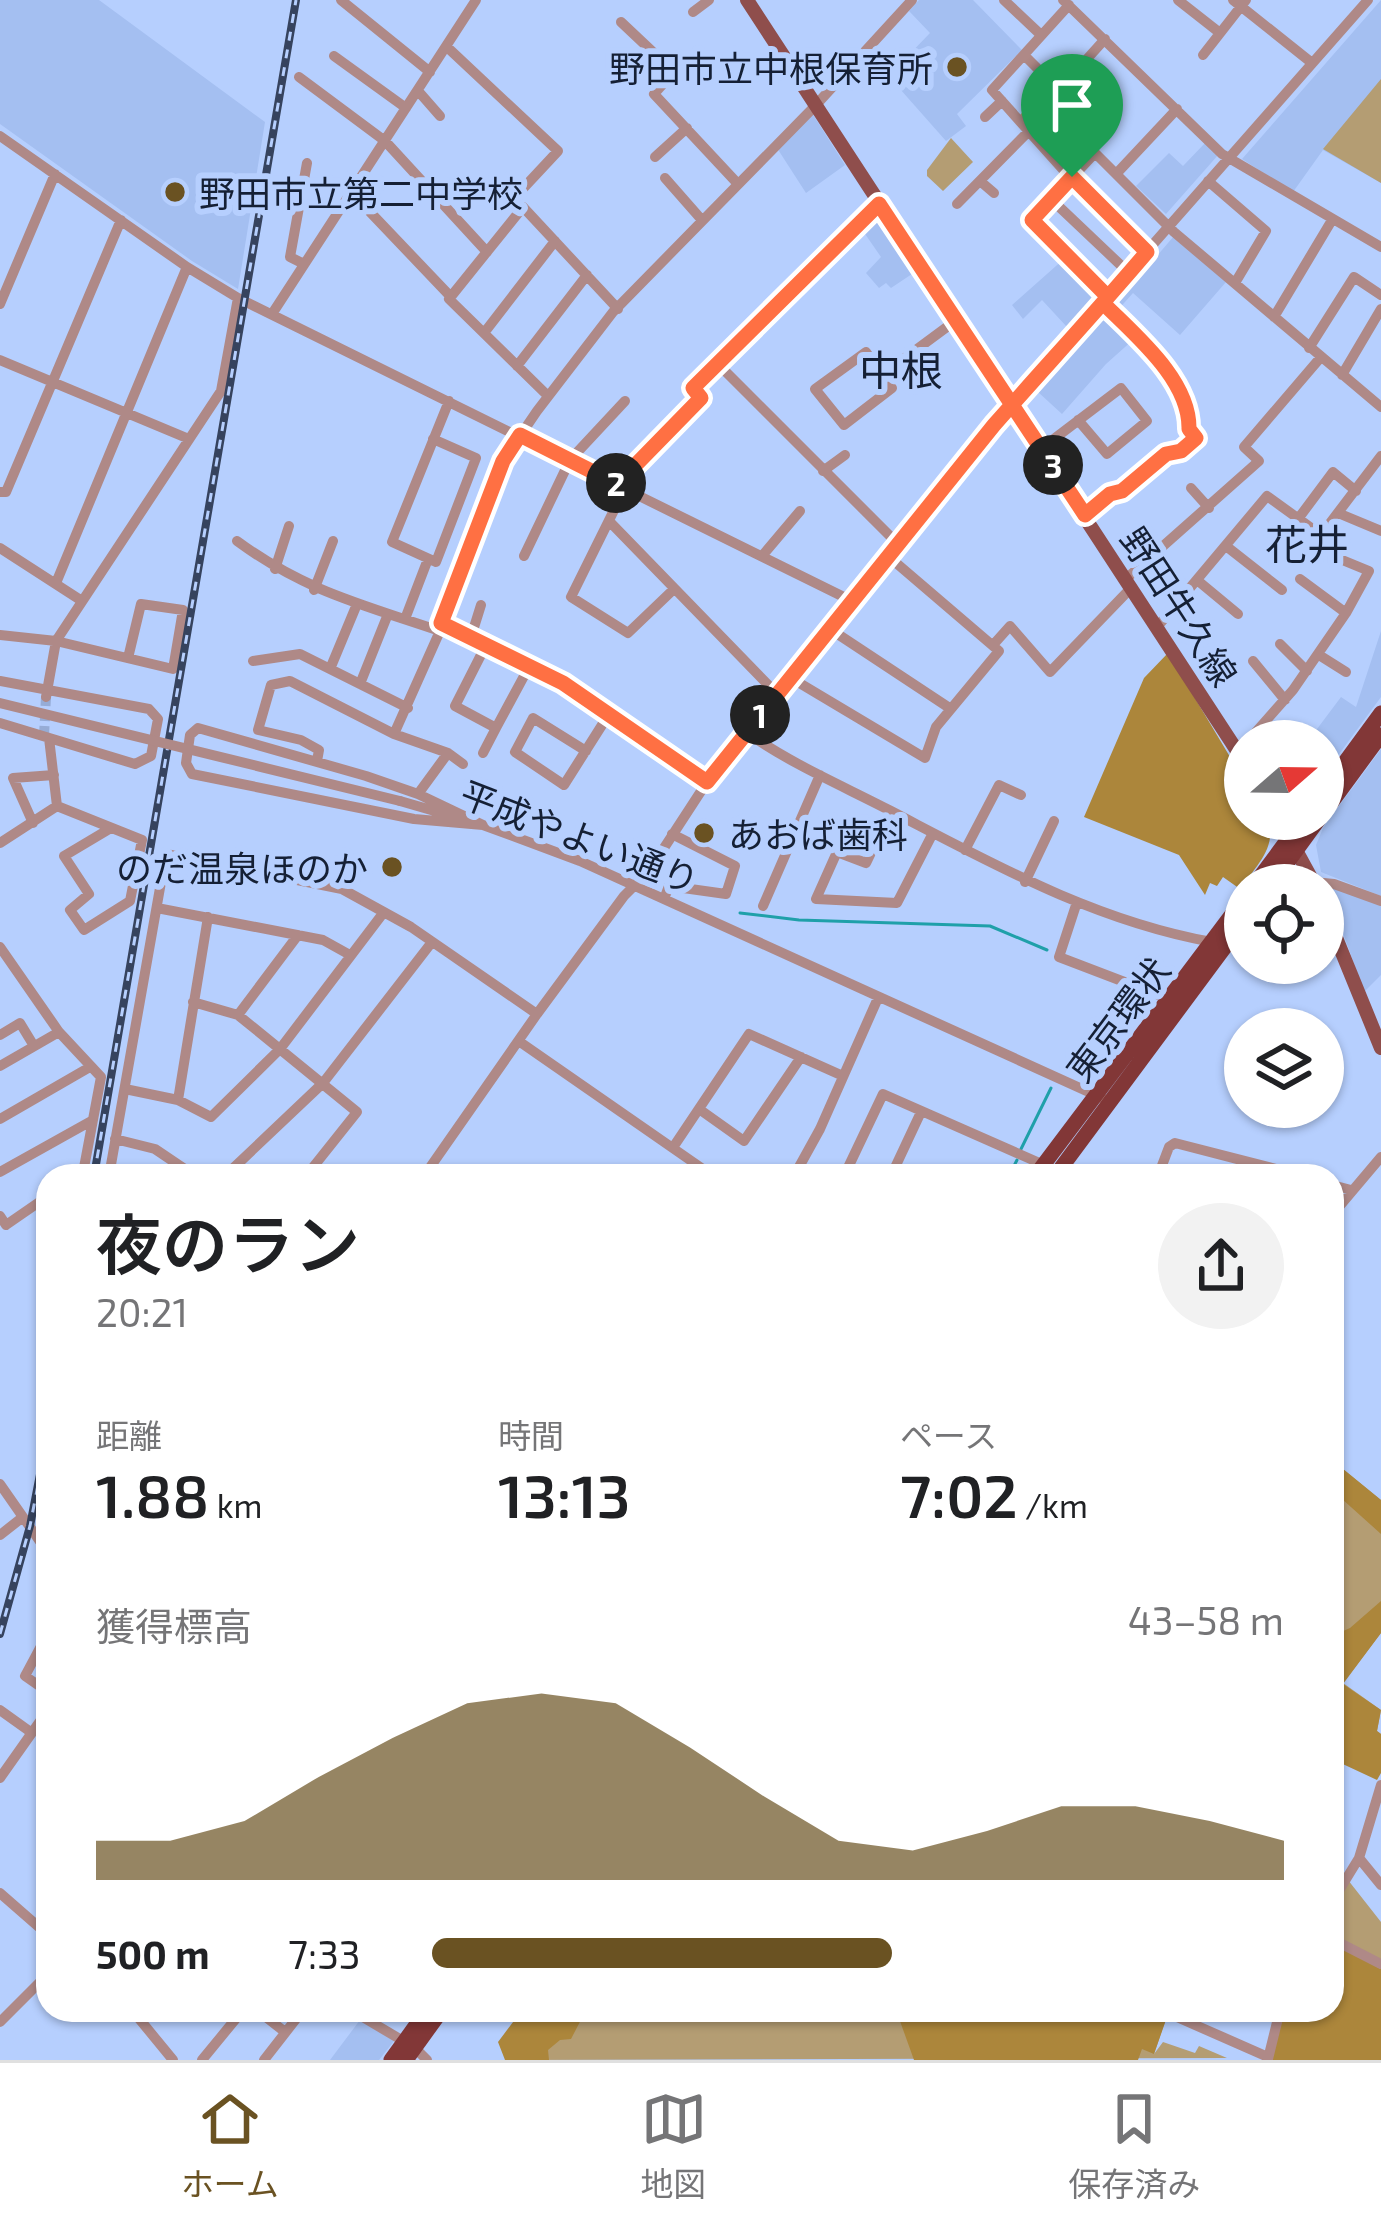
<!DOCTYPE html>
<html lang="ja">
<head>
<meta charset="utf-8">
<style>
  body { margin:0; font-family:"Exo 2","Noto Sans JP",sans-serif; background:#f2f2f2; color:#202124; height:100vh; display:flex; flex-direction:column; font-size:45px; white-space:nowrap }
  * { box-sizing:border-box; margin:0 }
  p { font-size:39px; color:#757577 }
  .icon { flex:none; width:66px; height:66px; fill:none; stroke:currentColor; stroke-width:2; stroke-linecap:round; stroke-linejoin:round }
  .map { position:relative; flex:1; overflow:hidden }
  .details { position:absolute; left:36px; top:1164px; width:1308px; height:858px; display:flex; flex-direction:column; background:#fff; border-radius:36px; box-shadow:0 3px 9px #0004 }
  .details>* { flex:none }
  .needle { width:78px; rotate:70deg }
  .controls { position:absolute; left:1224px; top:720px; display:grid; gap:24px }
  .controls a { display:grid; place-items:center; width:120px; height:120px; border-radius:50%; background:#fff; box-shadow:0 3px 9px #0004; font-size:60px }
  .pin { position:absolute; display:grid; place-items:center; width:102px; height:102px; color:#fff; margin:-123px -51px; border-radius:50% 50% 50% 0; rotate:-45deg; box-shadow:0 0 12px #0007 }
  .pin .icon { rotate:45deg }
  .km { position:absolute; width:60px; height:60px; margin:-30px; border-radius:50%; background:#222; color:#fff; font-size:33px; line-height:60px; text-align:center }
  .round { display:grid; place-items:center; flex:none; width:126px; height:126px; border-radius:63px; background:#f2f2f2 }
  .head { display:flex; align-items:center; justify-content:space-between; height:204px; padding:0 60px }
  h1 { font-size:66px; font-weight:600; line-height:90px }
  .metrics { display:grid; grid-template-columns:repeat(3,1fr); gap:18px; height:204px; padding:12px 60px }
  .metrics div { display:grid; align-content:center }
  .metrics b { font-size:60px; font-weight:600 }
  .metrics small { font-size:33px; font-weight:400 }
  .metrics p { font-size:33px }
  .chart { height:336px; padding:24px 60px }
  .chart p { display:flex; justify-content:space-between }
  .chart svg { width:100%; height:216px; margin-top:12px; fill:#6a5222; opacity:.7 }
  ul { padding:0 60px; list-style:none; font-size:39px }
  li { display:grid; grid-template-columns:192px 144px 1fr; align-items:center; height:90px }
  li i { height:30px; border-radius:15px; background:#6a5222 }
  .dock { display:flex; justify-content:space-around; align-items:center; height:168px; border-top:3px solid #e0e0e0; background:#fff; font-size:33px; color:#757577 }
  .dock a { display:grid; justify-items:center; gap:6px }
  .dock .on { color:#6a5222 }
  .map>svg:first-child { display:block }
  .built { fill:#a4bff1 }
  .green { fill:#b49d73 }
  .forest { fill:#ac863b }
  .lines { fill:none; stroke-linecap:round; stroke-linejoin:round }
  .stream { stroke:#1fa0a9; stroke-width:3 }
  .minor-tunnel { stroke:#96acd6; stroke-width:10; stroke-dasharray:10 5; stroke-linecap:butt }
  .minor { stroke:#af8987; stroke-width:10 }
  .major { stroke:#8f4e4c; stroke-width:14 }
  .highway { stroke:#823737; stroke-width:15 }
  .rail-casing { stroke:#36435e; stroke-width:8 }
  .rail { stroke:#b6cffe; stroke-width:3; stroke-dasharray:9; stroke-linecap:butt }
  .minor-bridge { stroke:#af8987; stroke-width:10 }
  .route-casing { stroke:#fff; stroke-width:24 }
  .route { stroke:#ff7043; stroke-width:15 }
  .poi-dot { fill:#6a5222; stroke:#b6cffe; stroke-width:4.5 }
  .labels { text-anchor:middle; dominant-baseline:central; stroke-width:12; stroke-linejoin:round; paint-order:stroke }
  .poi-label { font-size:36px; fill:#152035; stroke:#b6cffe; text-anchor:end }
  .street-label { font-size:36px; fill:#152035; stroke:#b6cffe }
  .quarter-label { font-size:42px; fill:#152035; stroke:#b6cffe }
</style>
</head>
<body>
<div class="map">
<svg width="1381" height="2060" viewBox="0 0 1381 2060">
  <rect width="100%" height="100%" fill="#b6cffe"/>
  <path class="built" d="M0,0H99L265,122L238,289L192,261L0,124Z
    M919,0H973L1022,50L957,114L966,126L946,141L900,89L915,73L903,61L930,33L909,11Z
    M1381,0V183L1323,150L1293,192L1242,159Z
    M812,113L845,165L806,193L777,148Z
    M1206,142L1219,154L1166,214L1136,186L1169,153L1183,166Z
    M874,210L915,272L891,288L886,283L879,288L866,273L881,257L863,231V221Z
    M1174,236L1226,282L1180,335L1133,293L1116,312L1114,306Z
    M1065,258L1098,292L1067,327L1042,300L1023,319L1012,305Z
    M1108,312L1134,339L1106,364L1062,414L1038,392Z
    M1381,631V697L1323,776V741H1292L1301,730L1311,737L1341,697L1356,707Z
    M1381,749V896L1321,872L1316,845L1323,828Z
    M1333,888L1381,905V975L1364,992L1329,893Z
    M360,2020L394,2041L379,2060H330Z"/>
  <path class="green" d="M1381,79V183L1323,149Z
    M1049,85L1073,109L1051,132L1068,147L1058,158L1020,115Z
    M951,138L973,162L943,191L927,176V170Z
    M1332,1460L1381,1500V1633L1343,1683L1381,1710L1377,1731L1381,1734L1332,1746Z
    M1348,1880L1381,1922V1963L1332,1937V1909Z
    M549,2010H1169L1154,2054L1163,2042L1195,2053L1199,2046L1227,2058L517,2060Z"/>
  <path class="forest" d="M1168,653L1245,782V819H1267C1279,846 1255,867 1240,889L1223,877L1217,886L1210,883L1205,895L1179,855L1084,817L1144,678Z
    M1332,1460L1381,1500V1534L1332,1490Z
    M1381,1601V1633L1343,1684L1381,1710L1377,1731L1381,1734V1773L1377,1780L1332,1759V1636L1350,1628Z
    M1332,1943L1381,1969V2060H1271L1285,2010H1332Z
    M522,2010H584V2014L571,2039L560,2040L548,2050L549,2060H505L498,2042Z
    M896,2010H1153L1167,2017L1154,2054L1142,2049L1138,2060H914Z"/>
  <g class="lines">
    <path class="stream" d="M740,913L799,920L990,926L1047,950
      M1021,1149L1051,1088
      M1009,1176L1017,1160"/>
    <path class="minor-tunnel" d="M44,736L46,697"/>
    <path class="minor" d="M341,0L430,72
      M1004,0L1041,35
      M1063,0L1222,154L1381,247
      M1178,0L1220,33
      M1233,0L1312,63
      M1069,5L992,90L1075,183L1147,252
      M693,12L709,0
      M621,22L674,72L654,94L738,184
      M447,47L558,151L516,196
      M1024,55L1059,90L1105,39
      M1203,55L1246,0
      M334,56L406,108
      M299,77L385,141L487,252
      M419,92L440,116
      M1090,94L1065,121L1095,153
      M985,117L1002,101
      M0,136L187,267L238,298L852,601
      M655,157L687,128
      M1117,173L1177,109
      M665,178L701,219
      M980,181L994,193
      M1208,181L1266,231L1235,283
      M351,192L451,297
      M1052,200L1129,273
      M957,204L1029,131
      M304,264L290,257L307,163
      M1108,297L1032,220L1095,153L1174,232L1381,407
      M0,304L55,174
      M272,314L476,0
      M1274,317L1332,220
      M484,333L555,241
      M1309,348L1354,277L1381,295
      M0,360L189,439
      M717,363L898,544
      M517,366L587,275
      M882,375L866,352L815,389L844,425L892,388L882,375L955,321
      M1342,375L1381,309
      M548,396L449,299L523,207L618,309
      M433,439L476,458L436,562L392,542L449,401
      M1042,448L1121,388L1147,421L1107,454L1078,420
      M823,471L845,455
      M617,484L701,397L693,388L879,204
      M625,488L571,597L628,633L674,589
      M1191,488L1209,508
      M0,492H6L121,220
      M1338,513L1381,531
      M1085,515L1110,494L1122,491L1166,454L1181,451L1196,438L1189,429C1191,380 1136,336 1103,303
      M1298,519L1333,472L1356,491
      M609,521L777,694
      M237,541C305,591 361,604 440,631
      M1226,546L1282,590
      M0,548L82,601
      M524,556L570,460L625,401
      M762,556L800,511
      M1335,557L1369,571L1346,613
      M275,569L289,526
      M1127,578L1259,461L1244,447L1321,357
      M1197,580L1238,614
      M56,583L187,267
      M314,590L333,541
      M405,619L428,559
      M441,623L563,683L707,782
      M1158,626L1267,496L1321,535L1381,456
      M830,629L951,709
      M0,635L56,641L173,669L183,610L141,604L128,658
      M471,637L481,605
      M1280,644L1307,671
      M486,645L455,706L496,728L530,665
      M993,645L1010,626L1050,672L1132,587
      M1319,655L1346,672
      M253,661L300,654L408,708
      M1253,661L1285,700
      M330,669L357,604
      M791,678L925,758L936,727L999,651L888,556
      M0,681L149,709L158,719L151,756L135,764L0,723
      M360,684L388,614
      M46,697L56,641L221,391L238,298
      M198,728L366,776L418,794L483,825L414,819L192,774L186,763L190,735Z
      M746,732C791,764 843,786 891,811C995,865 1095,921 1212,942
      M394,734L440,631L503,461L537,411L613,312L815,106L912,0
      M1248,741L1293,690L1346,613L1300,579
      M586,751L533,718L515,752L564,785L609,714
      M483,753L496,728
      M317,761L319,750L301,740L258,730L271,685L290,681L394,734L448,753L463,764
      M418,794L448,753
      M400,801L483,825L580,861L1102,1098
      M57,806L142,840L130,901L84,930L70,910L89,894L64,856L111,828
      M891,811L866,863L837,852L816,899L897,903L933,833
      M33,823L13,778L54,775
      M0,843L57,806L49,738
      M965,850L999,785L1021,795
      M1025,882L1054,821
      M1313,882L1334,884L1381,901
      M664,899L669,886L726,894L735,866L672,834
      M1077,902L1059,957L1169,999
      M763,906L820,775
      M157,908L323,940L350,955
      M0,947L59,1032L101,1077L83,1173L78,1176
      M193,1002L238,1015L357,1112L306,1176
      M238,1015L298,935
      M0,1035L20,1023L34,1046
      M520,1042L713,1176
      M0,1066L59,1032
      M125,1089L178,1100L211,1117L280,1049L384,912
      M178,1100L208,917
      M699,1109L744,1141L801,1057
      M0,1119L90,1067
      M115,1139L155,1149L195,1176
      M674,1146L749,1034L843,1076
      M0,1172L93,1120
      M109,1176L166,854L342,889L411,927L537,1014
      M225,1176L323,1083L432,942
      M424,1176L537,1014L624,896L649,871L707,782L746,732L994,425L1368,0
      M794,1176L820,1129L878,998
      M844,1176L883,1094L1069,1176
      M891,1176L921,1112
      M1158,1176L1169,1147L1175,1143L1303,1176
      M1332,1185L1351,1190
      M1332,1215L1381,1157
      M0,1216L6,1225L48,1196
      M0,1484L48,1553
      M0,1535L23,1517
      M48,1633L25,1676L48,1692
      M0,1710L32,1733
      M0,1778L48,1710
      M1359,1858L1381,1885
      M0,1893L48,1935
      M1332,1902L1359,1858L1381,1785
      M1332,1939L1381,1964
      M132,2010L173,2060
      M257,2010L285,2032
      M351,2010L415,2048L427,2060
      M1161,2010L1268,2057
      M0,2022L48,1974
      M1268,2059L1280,2010
      M202,2060L243,2010
      M264,2060L303,2010"/>
    <path class="major" d="M747,0L1245,763
      M1279,819L1315,885
      M1323,906L1381,1048"/>
    <path class="highway" d="M1323,792L1381,713
      M1323,814L1381,735
      M1254,885L1303,819
      M1271,885L1319,819
      M1035,1176L1245,897
      M1055,1176L1245,920
      M391,2060L427,2010
      M406,2060L442,2010"/>
    <defs>
      <path id="rail" d="M94,1176L296,0
        M0,1634L30,1526L48,1433"/>
    </defs>
    <use href="#rail" class="rail-casing"/>
    <use href="#rail" class="rail"/>
    <path class="minor-bridge" d="M0,703L400,801"/>
  </g>
  <g class="lines">
    <defs>
      <path id="route" d="M1072,177L1147,252C1097,311 1045,367 994,425L707,782L563,683L441,623L503,461L520,435L617,484L701,398L693,388L879,204C947,308 1017,411 1085,515L1110,494L1122,491L1166,454L1181,451L1196,438L1189,429C1190,380 1136,336 1103,303L1108,297L1032,220L1072,177"/>
    </defs>
    <use href="#route" class="route-casing"/>
    <use href="#route" class="route"/>
  </g>
  <g class="poi-dot">
    <circle cx="957" cy="67" r="12"/>
    <circle cx="175" cy="192" r="12"/>
    <circle cx="704" cy="833" r="12"/>
    <circle cx="392" cy="867" r="12"/>
  </g>
  <g class="labels">
    <g class="poi-label">
      <text x="933" y="67">野田市立中根保育所</text>
      <text x="199" y="192" text-anchor="start">野田市立第二中学校</text>
      <text x="728" y="833" text-anchor="start">あおば歯科</text>
      <text x="368" y="867">のだ温泉ほのか</text>
    </g>
    <g class="street-label">
      <text transform="translate(1180 606) rotate(57)">野田牛久線</text>
      <text transform="translate(580 836) rotate(21)">平成やよい通り</text>
      <text transform="translate(1117 1019) rotate(-53)">東京環状</text>
    </g>
    <g class="quarter-label">
      <text x="901" y="369">中根</text>
      <text x="1307" y="543">花井</text>
    </g>
  </g>
</svg>
<div class="controls">
<a><svg class="needle" viewBox="-14 -14 28 28"><path d="M0-13l5 13h-10z" fill="#e53935"/><path d="M0 13l5-13h-10z" fill="#757577"/></svg></a>
<a><svg class="icon" aria-label="locate" viewBox="0 0 24 24"><circle cx="12" cy="12" r="6"/><path d="M12 2v4M12 18v4M2 12h4M18 12h4"/></svg></a>
<a><svg class="icon" aria-label="layers" viewBox="0 0 24 24"><path d="M12 4l9 5-9 5-9-5zM3 14l9 5 9-5"/></svg></a>
</div>
<div class="pin" style="left:1072px;top:177px;background:#1e9e55"><svg class="icon" aria-label="arrive" viewBox="0 0 24 24"><path d="M6 21V4h12l-3 4 3 4H6"/></svg></div>
<b class="km" style="left:760px;top:715px">1</b>
<b class="km" style="left:616px;top:483px">2</b>
<b class="km" style="left:1053px;top:465px">3</b>
<section class="details">
<div class="head"><div><h1>夜のラン</h1><p>20:21</p></div><a class="round"><svg class="icon" aria-label="share" viewBox="0 0 24 24"><path d="M12 15V3M7 8l5-5 5 5M5 13v7h14v-7"/></svg></a></div>
<div class="metrics">
<div><p>距離</p><b>1.88<small> km</small></b></div>
<div><p>時間</p><b>13:13</b></div>
<div><p>ペース</p><b>7:02<small> /km</small></b></div>
</div>
<div class="chart"><p><span>獲得標高</span>43–58 m</p>
<svg viewBox="0 0 160 44" preserveAspectRatio="none"><path d="M0 44V36L10 36L20 32L30 23L40 15L50 8L60 6L70 8L80 17L90 27L100 36L110 38L120 34L130 29L140 29L150 32L160 36V44z"/></svg>
</div>
<ul>
<li><b>500 m</b>7:33<i style="width:54%"></i></li>
</ul>
</section>
</div>
<nav class="dock">
<a class="on"><svg class="icon" aria-label="home" viewBox="0 0 24 24"><path d="M3 11l9-7 9 7M6 9v11h12V9"/></svg>ホーム</a>
<a><svg class="icon" aria-label="map" viewBox="0 0 24 24"><path d="M3 6l6-2 6 2 6-2v14l-6 2-6-2-6 2zM9 4v14M15 6v14"/></svg>地図</a>
<a><svg class="icon" aria-label="saved" viewBox="0 0 24 24"><path d="M7 4h10v16l-5-4-5 4z"/></svg>保存済み</a>
</nav>
</body>
</html>
